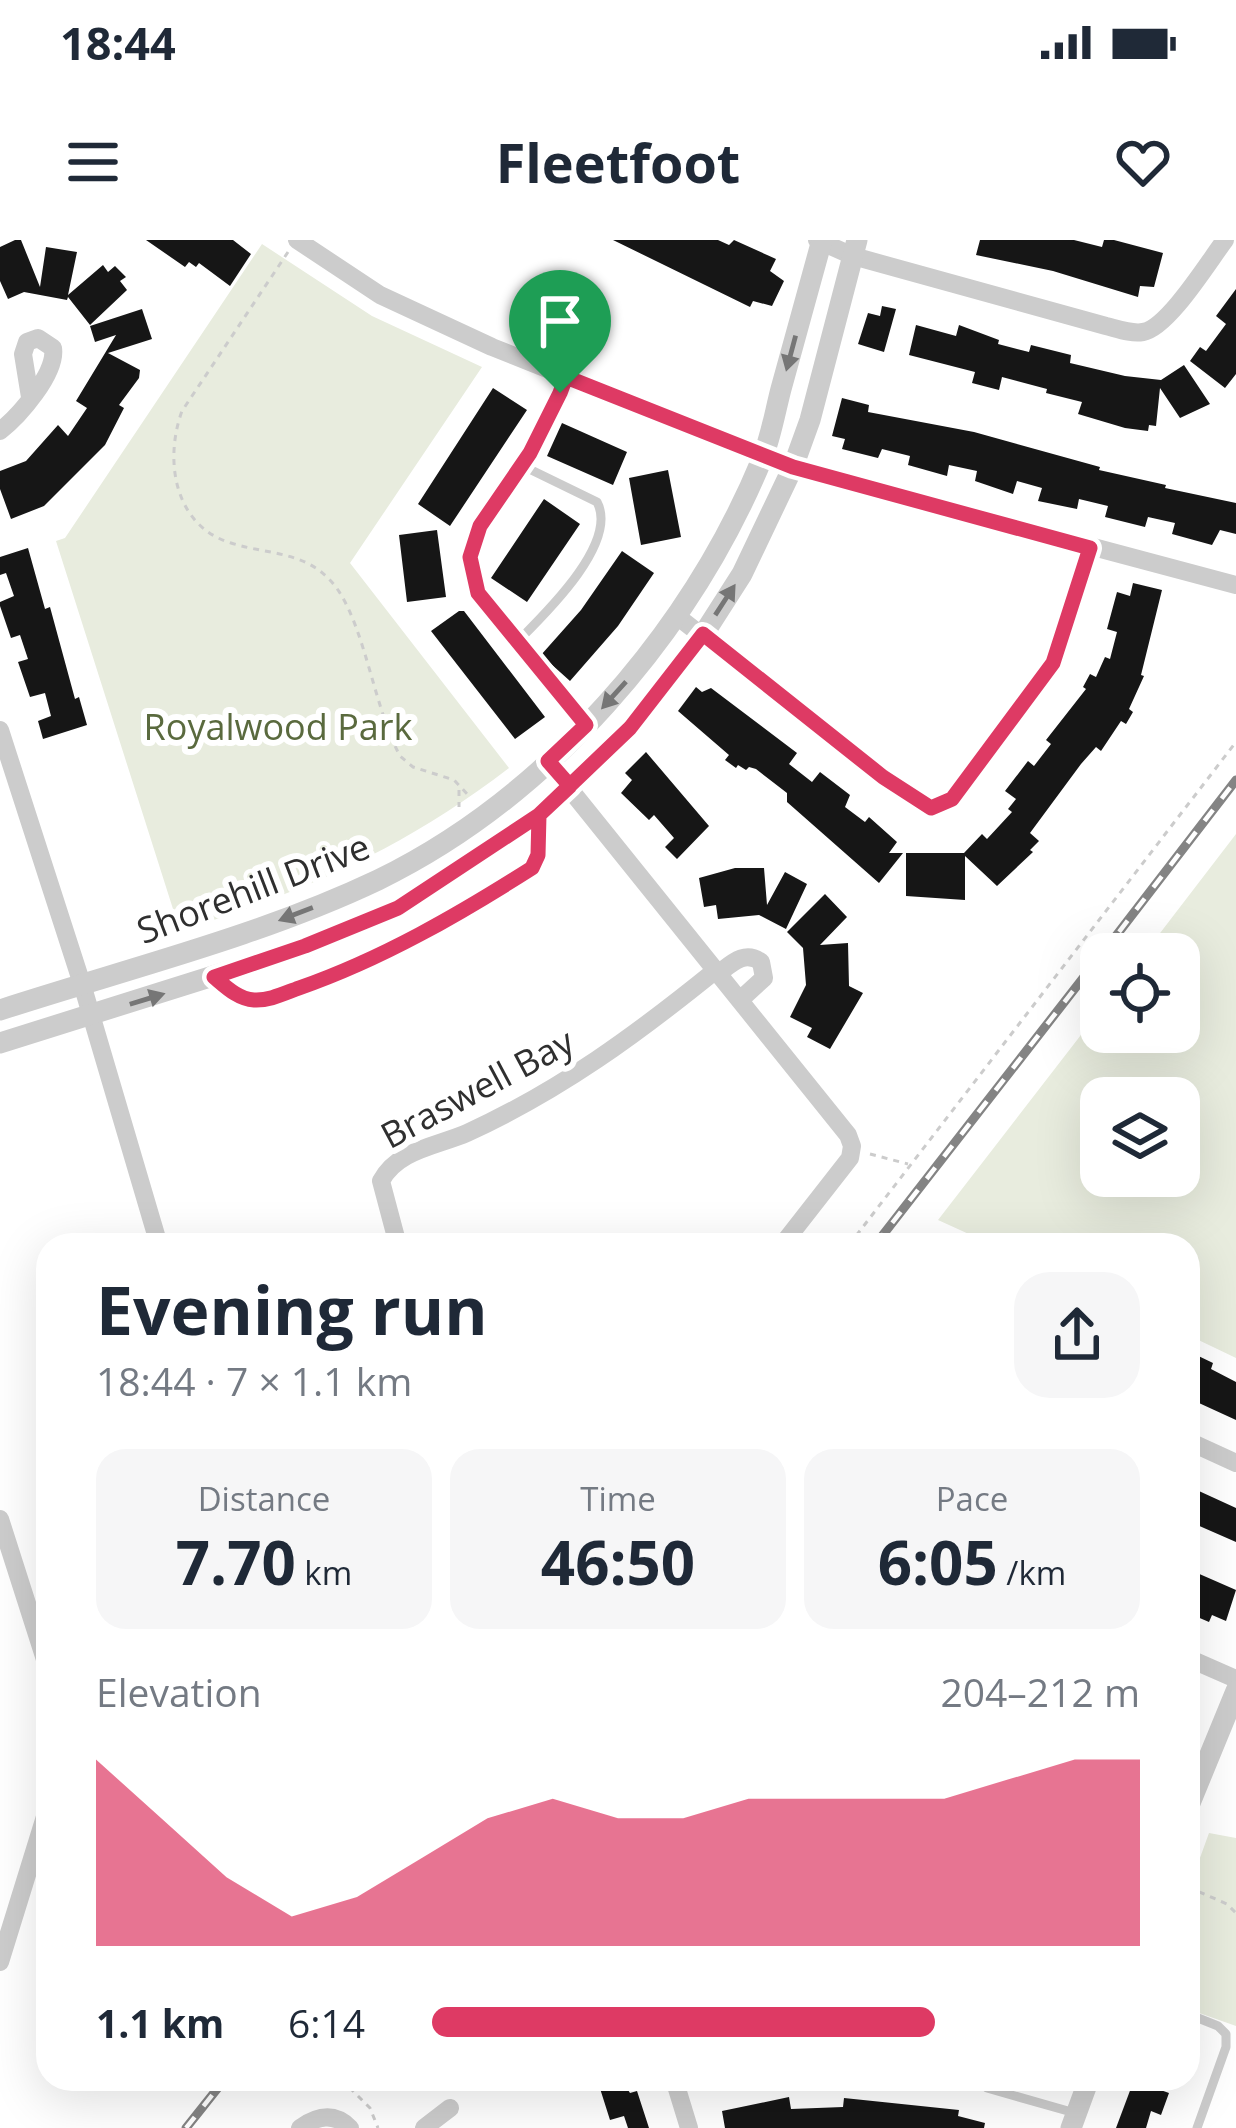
<!DOCTYPE html>
<html lang="en">
<head>
<meta charset="utf-8">
<style>
  body { margin:0; font-family:"Open Sans",sans-serif; background:#f6f6f7; color:#1f2937; height:100vh; display:flex; flex-direction:column; font-size:45px; white-space:nowrap }
  * { box-sizing:border-box; margin:0 }
  p { font-size:39px; color:#747a83 }
  .icon { flex:none; width:66px; height:66px; fill:none; stroke:currentColor; stroke-width:2; stroke-linecap:round; stroke-linejoin:round }
  .map { position:relative; flex:1; overflow:hidden }
  .panel { position:absolute; left:36px; top:993px; width:1164px; height:858px; display:flex; flex-direction:column; background:#fff; border-radius:36px; box-shadow:0 12px 48px #0002 }
  .panel>* { flex:none }
  .tools { position:absolute; left:1080px; top:693px; display:grid; gap:24px }
  .tools a { display:grid; place-items:center; width:120px; height:120px; border-radius:24px; background:#fff; box-shadow:0 12px 48px #0002; font-size:60px }
  .pin { position:absolute; display:grid; place-items:center; width:102px; height:102px; color:#fff; margin:-123px -51px; border-radius:50% 50% 50% 0; rotate:-45deg; box-shadow:0 0 12px #0007 }
  .pin .icon { rotate:45deg }
  .round { display:grid; place-items:center; flex:none; width:126px; height:126px; border-radius:36px; background:#f6f6f7 }
  .headline { display:flex; align-items:center; justify-content:space-between; height:204px; padding:0 60px }
  h1 { font-size:66px; font-weight:700; line-height:90px }
  .figures { display:grid; grid-template-columns:repeat(3,1fr); gap:18px; height:204px; padding:12px 60px }
  .figures div { display:grid; align-content:center; border-radius:30px; background:#f6f6f7; text-align:center }
  .figures b { font-size:60px; font-weight:700 }
  .figures small { font-size:33px; font-weight:400 }
  .figures p { font-size:33px }
  .chart { height:336px; padding:24px 60px }
  .chart p { display:flex; justify-content:space-between }
  .chart svg { width:100%; height:216px; margin-top:12px; fill:#de3a64; opacity:.7 }
  ul { padding:0 60px; list-style:none; font-size:39px }
  li { display:grid; grid-template-columns:192px 144px 1fr; align-items:center; height:90px }
  li i { height:30px; border-radius:15px; background:#de3a64 }
  .status { display:flex; justify-content:space-between; align-items:center; height:84px; padding:0 60px; background:#fff; direction:ltr }
  .status svg { height:33px; fill:currentColor }
  header { display:flex; justify-content:space-between; align-items:center; height:156px; padding:0 60px; background:#fff; font-size:54px; font-weight:700 }
  .map>svg:first-child { display:block }
  .green { fill:#e8ecde; fill-rule:evenodd }
  .building { fill:#161616 }
  .lines { fill:none; stroke-linecap:round; stroke-linejoin:round }
  .path { stroke:#ccc; stroke-width:3; stroke-dasharray:6 6; stroke-linecap:butt }
  .service { stroke:#ccc; stroke-width:9 }
  .minor { stroke:#ccc; stroke-width:18 }
  .tertiary { stroke:#ccc; stroke-width:21 }
  .rail-casing { stroke:#848484; stroke-width:9 }
  .rail { stroke:#fff; stroke-width:4.5; stroke-dasharray:14; stroke-linecap:butt }
  .oneway { fill:#767676 }
  .route-casing { stroke:#fff; stroke-width:24 }
  .route { stroke:#de3a64; stroke-width:15 }
  .labels { text-anchor:middle; dominant-baseline:central; stroke-width:12; stroke-linejoin:round; paint-order:stroke }
  .park-label { font-size:36px; fill:#5a6a3e; stroke:#fff }
  .street-label { font-size:36px; fill:#2f2f2f; stroke:#fff }
</style>
</head>
<body>
<div class="status"><b>18:44</b><svg viewBox="0 0 49 12"><path d="M0 12V9h3v3zM5 12V6h3v6zM10 12V3h3v9zM15 12V0h3v12zM26 1h20v11H26zM47 4h2v5h-2z"/></svg></div>
<header><svg class="icon" aria-label="menu" viewBox="0 0 24 24"><path d="M4 6h16M4 12h16M4 18h16"/></svg>Fleetfoot<svg class="icon" aria-label="heart" viewBox="0 0 24 24"><path d="M12 20l-8-8c-3-5 5-10 8-4 3-6 11-1 8 4z"/></svg></header>
<div class="map">
<svg width="1236" height="1888" viewBox="0 0 1236 1888">
  <rect width="100%" height="100%" fill="#fff"/>
  <path class="green" d="M262,4L372,76L482,127L350,323L509,528C402,610 307,650 180,691L56,301L65,298Z
    M1236,594V1118L1188,1095V1005H993L938,980L1101,769V792H1179V714H1144ZM1101,858H1179V936H1101Z
    M1209,1593L1236,1598V1786L1188,1769V1651Z"/>
  <path class="building" d="M15,0H21L40,47L46,7L77,12L68,55L103,25L108,32L115,26L126,37L120,41L127,50L90,85L68,57L67,60L24,52L8,59L0,41V7Z
    M146,0H233L251,14L230,46L199,23L196,27L189,22L185,27Z
    M613,0H718L729,5L734,0L776,19L770,31L784,41L772,66L753,61L750,67Z
    M980,0H1074L1102,7L1104,0H1114L1163,13L1154,47L1140,46L1138,57L1053,31L976,15Z
    M1236,49V134L1225,148L1190,121L1200,107L1206,111L1226,84L1216,76Z
    M882,66L896,69L884,112L858,104L868,73L880,76Z
    M142,69L152,99L108,113L140,130L139,138L119,165L124,168L105,205L44,266L11,279L0,249V231L26,221L58,185L68,196L87,168L76,161L116,95L95,102L90,86Z
    M916,85L956,96L959,85L999,100L998,104L1029,112L1031,105L1071,115L1070,123L1125,136L1161,140L1184,125L1210,164L1180,178L1160,148L1156,186L1149,185L1148,191L1125,188L1078,174L1082,162L1046,153L1047,149L1002,137L999,150L972,143L975,132L909,115Z
    M493,148L527,170L450,286L418,264Z
    M842,158L869,165L868,172L974,192L1100,227L1099,230L1166,245L1165,248L1236,263V294L1220,290L1212,305L1172,294L1175,283L1148,277L1145,287L1105,277L1108,266L1079,259L1077,269L1038,261L1042,248L1017,241L1013,254L975,241L977,231L949,225L947,236L908,225L910,216L882,209L878,218L842,209L845,199L832,196Z
    M562,183L627,212L613,245L547,216Z
    M668,230L681,297L641,305L629,238Z
    M544,259L580,284L527,362L491,338Z
    M437,290L446,357L407,362L399,295Z
    M28,308L45,369L50,367L75,459L79,457L87,485L43,499L38,481L51,476L45,453L30,457L18,422L28,419L20,395L11,398L0,366V362L14,356L6,333L0,335V317Z
    M622,311L654,333L618,386L570,441L541,415L581,370Z
    M1133,343L1162,350L1141,435L1144,436L1129,469L1133,472L1126,484L1121,481L1101,511L1096,507L1081,524L1030,593L1039,601L1030,610L1033,612L997,646L965,616V660L906,656V613H964L982,594L987,599L1012,572L1008,569L1016,559L1005,551L1028,521L1034,526L1051,504L1046,500L1086,449L1083,447L1090,434L1096,437L1105,417L1110,419L1117,392L1107,389L1117,352L1130,356Z
    M459,371H464L545,477L515,499L431,391Z
    M696,447L702,452L711,448L797,513L789,524L812,542L820,532L850,555L845,567L865,582L869,577L897,602L889,613H903L879,643L787,562V553L756,529L749,527L746,530L738,525L736,528L725,520L729,515L678,471Z
    M646,512L709,586L677,619L665,607L674,598L654,575L649,580L621,553L632,540L625,533Z
    M735,628H764L767,665L785,632L807,644L786,689L759,675L718,679L716,665L704,667L699,638Z
    M825,654L847,677L820,705L848,703L849,746L863,753L830,809L807,797L812,788L790,777L806,745L803,708L787,692Z
    M1188,1111L1213,1123L1211,1129L1236,1142V1180L1188,1158Z
    M1188,1246L1236,1268V1302L1188,1281Z
    M1188,1329L1236,1350L1226,1381L1212,1375L1209,1382L1188,1373Z
    M597,1839H621L630,1853L637,1851L649,1888H628L624,1876L610,1880Z
    M1138,1842L1169,1853L1161,1875L1151,1871L1146,1888H1116L1131,1848L1135,1849Z
    M789,1857L791,1869L843,1867L844,1858L959,1870L958,1876L985,1883L984,1888H725L722,1871Z"/>
  <g class="lines">
    <path class="path" d="M288,12L182,171C164,220 174,286 231,303C272,316 310,310 338,350C366,392 374,467 400,516L413,527L454,540L471,558
      M459,550V567
      M870,914L908,924
      M849,1005L1236,502
      M1188,1647L1227,1664L1236,1673
      M341,1839L370,1868L378,1888"/>
    <path class="service" d="M566,137L544,188L480,286L469,317L478,353L586,485
      M517,402C545,374 619,303 597,262L521,225
      M1188,1774L1218,1786L1226,1794V1807L1197,1888
      M980,1839L987,1848L1075,1873"/>
    <path class="minor" d="M297,0L380,55L492,107L793,227L1236,345
      M817,0L853,16L1106,86C1118,89 1131,94 1143,92C1168,88 1209,21 1225,0
      M0,191C19,176 57,133 53,108L38,98L27,102L23,114L30,157
      M678,377L883,537L930,568L952,558L1045,437L1062,402L1090,308
      M0,490L82,744L159,1005
      M548,522L848,895L852,906L850,918L782,1005
      M719,733C732,723 745,710 761,722L764,738L740,760
      M214,737L250,761L269,759L366,722L437,686L532,628L539,615V575
      M398,1005L381,941C397,910 437,906 467,893C561,850 637,794 716,730
      M1188,1201L1236,1223
      M0,1279L48,1429
      M1188,1418L1236,1439
      M0,1722L48,1567
      M674,1839L689,1888
      M300,1888C317,1876 334,1872 350,1888
      M424,1888L450,1868"/>
    <path class="tertiary" d="M0,770C126,729 258,697 378,640C548,557 690,393 762,219C771,197 775,172 781,149C795,99 808,50 822,0
      M0,803L305,707L397,668L539,575L570,546L630,488L703,395L742,334L793,227L810,180L857,0
      M1188,1568L1236,1451
      M1071,1888L1089,1839"/>
    <defs>
      <path id="rail" d="M1102,714L1236,540
        M875,1005L1101,715
        M186,1888L225,1839"/>
    </defs>
    <use href="#rail" class="rail-casing"/>
    <use href="#rail" class="rail"/>
  </g>
  <defs><path id="oneway-solid" d="M-6-.8H1V-3.2L6.5 0L1 3.2V.8H-6Z" transform="scale(3)"/></defs>
  <g class="oneway">
    <use href="#oneway-solid" transform="translate(791 113) rotate(105)"/>
    <use href="#oneway-solid" transform="translate(725 360) rotate(-57)"/>
    <use href="#oneway-solid" transform="translate(614 455) rotate(132)"/>
    <use href="#oneway-solid" transform="translate(296 674) rotate(159)"/>
    <use href="#oneway-solid" transform="translate(147 759) rotate(-17)"/>
  </g>
  <g class="lines">
    <defs>
      <path id="route" d="M560,153L530,213L480,286L470,317L478,353L586,485L548,521L570,546L539,575L398,668L305,706L214,737C226,747 238,759 254,760C269,761 285,753 299,748C382,719 458,675 532,628L538,615L539,575L630,488L703,394L883,537L931,568L952,559L1053,423L1090,308L793,227L566,137L560,153"/>
    </defs>
    <use href="#route" class="route-casing"/>
    <use href="#route" class="route"/>
  </g>
  <g class="labels">
    <g class="park-label">
      <text x="278" y="486">Royalwood Park</text>
    </g>
    <g class="street-label">
      <text transform="translate(253 648) rotate(-21)">Shorehill Drive</text>
      <text transform="translate(477 848) rotate(-28)">Braswell Bay</text>
    </g>
  </g>
</svg>
<div class="tools">
<a><svg class="icon" aria-label="locate" viewBox="0 0 24 24"><circle cx="12" cy="12" r="6"/><path d="M12 2v4M12 18v4M2 12h4M18 12h4"/></svg></a>
<a><svg class="icon" aria-label="layers" viewBox="0 0 24 24"><path d="M12 4l9 5-9 5-9-5zM3 14l9 5 9-5"/></svg></a>
</div>
<div class="pin" style="left:560px;top:153px;background:#1e9e55"><svg class="icon" aria-label="arrive" viewBox="0 0 24 24"><path d="M6 21V4h12l-3 4 3 4H6"/></svg></div>
<section class="panel">
<div class="headline"><div><h1>Evening run</h1><p>18:44 · 7 × 1.1 km</p></div><a class="round"><svg class="icon" aria-label="share" viewBox="0 0 24 24"><path d="M12 15V3M7 8l5-5 5 5M5 13v7h14v-7"/></svg></a></div>
<div class="figures">
<div><p>Distance</p><b>7.70<small> km</small></b></div>
<div><p>Time</p><b>46:50</b></div>
<div><p>Pace</p><b>6:05<small> /km</small></b></div>
</div>
<div class="chart"><p><span>Elevation</span>204–212 m</p>
<svg viewBox="0 0 160 44" preserveAspectRatio="none"><path d="M0 44V6L10 18L20 30L30 38L40 34L50 26L60 18L70 14L80 18L90 18L100 14L110 14L120 14L130 14L140 10L150 6L160 6V44z"/></svg>
</div>
<ul>
<li><b>1.1 km</b>6:14<i style="width:71%"></i></li>
</ul>
</section>
</div>
</body>
</html>
